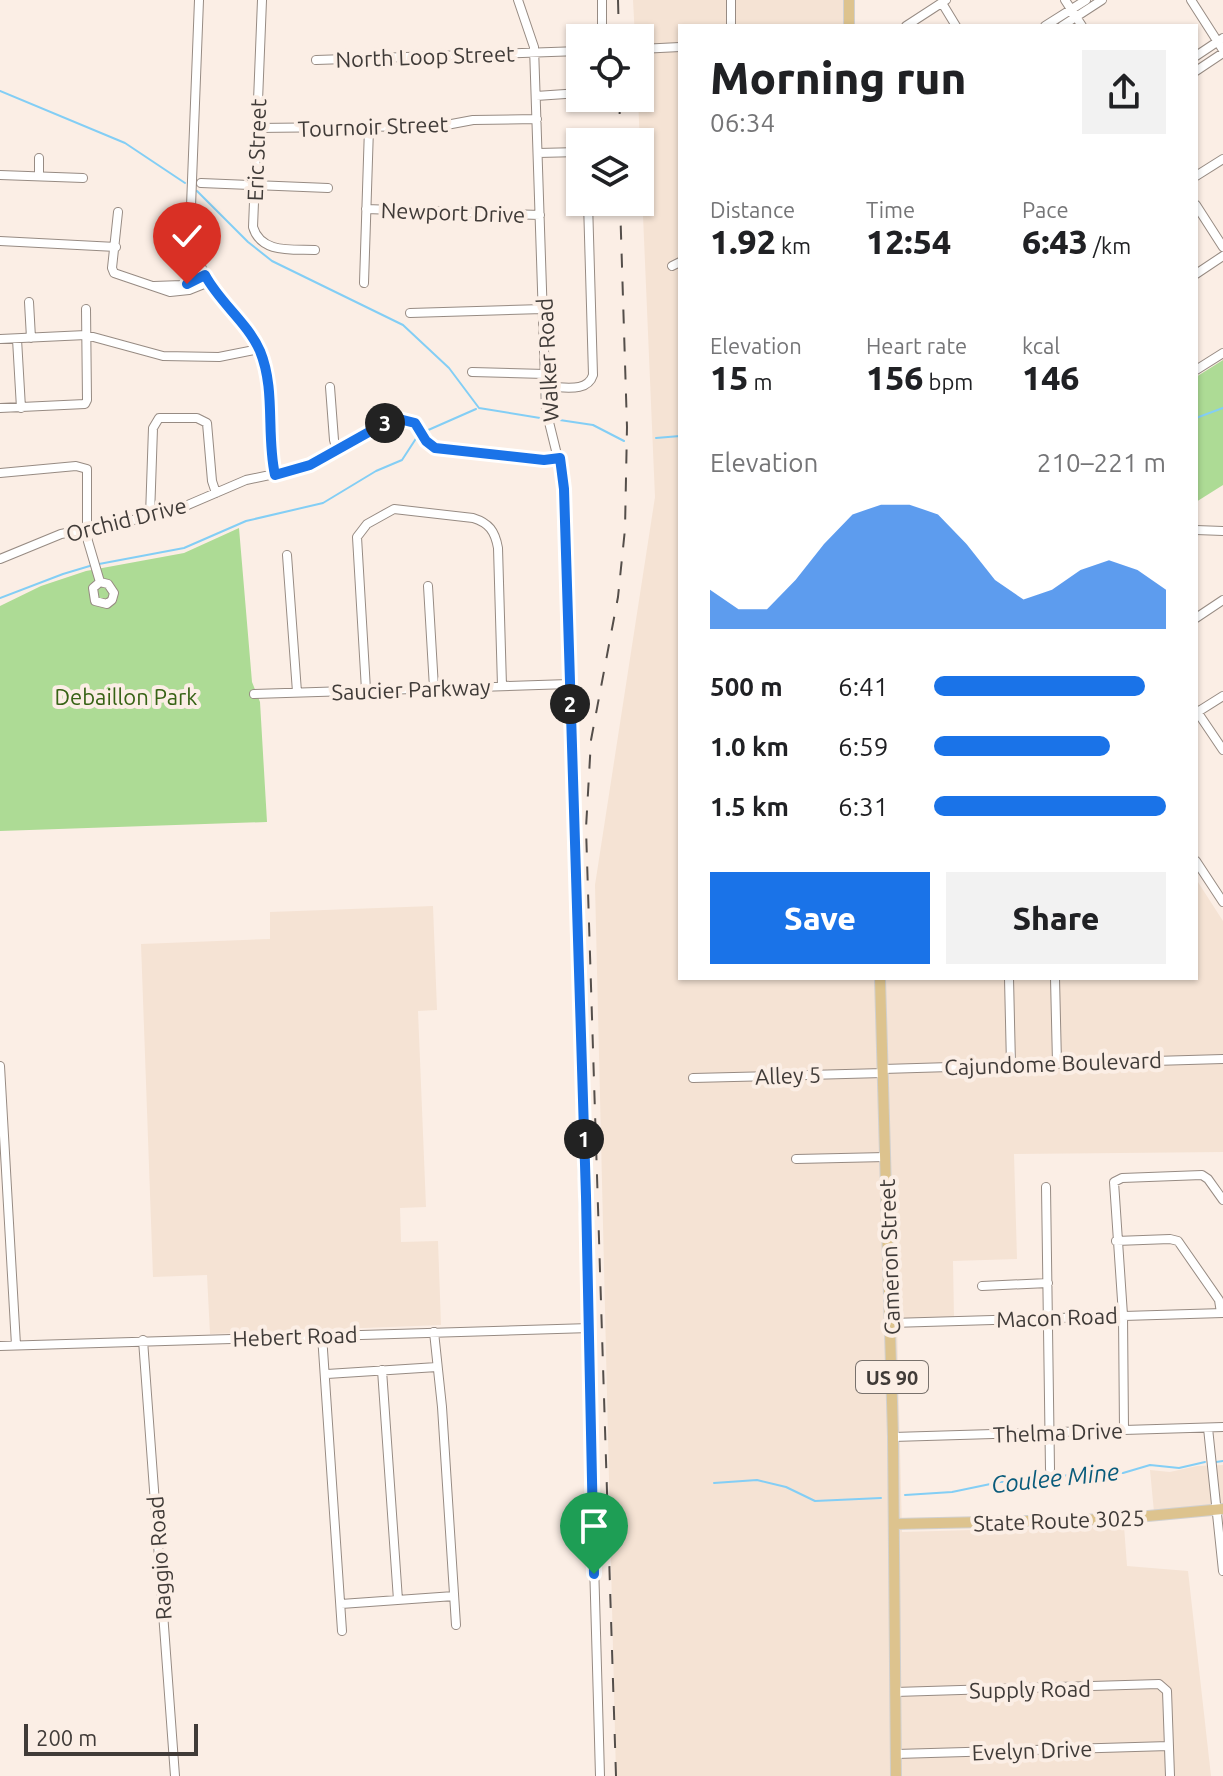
<!DOCTYPE html>
<html lang="en">
<head>
<meta charset="utf-8">
<style>
  body { margin:0; font-family:Ubuntu,sans-serif; background:#f2f2f2; color:#202124; height:100vh; display:flex; flex-direction:column; font-size:30px; white-space:nowrap }
  * { box-sizing:border-box; margin:0 }
  p { font-size:26px; color:#757577 }
  .icon { flex:none; width:44px; height:44px; fill:none; stroke:currentColor; stroke-width:2; stroke-linecap:round; stroke-linejoin:round }
  .map { position:relative; flex:1; overflow:hidden }
  .side { position:absolute; left:678px; top:24px; width:520px; height:956px; display:flex; flex-direction:column; background:#fff; border-radius:0px; box-shadow:0 2px 6px #0004 }
  .side>* { flex:none }
  .buttons { position:absolute; left:566px; top:24px; display:grid; gap:16px }
  .buttons a { display:grid; place-items:center; width:88px; height:88px; border-radius:0px; background:#fff; box-shadow:0 2px 6px #0004; font-size:40px }
  .scale { position:absolute; left:24px; bottom:20px; width:174px; box-sizing:border-box; padding-left:8px; border:4px solid #403b38; border-top:0; font-size:22px; line-height:28px; white-space:nowrap; color:#403b38; -webkit-text-stroke:6px #fbeee5; paint-order:stroke }
  .pin { position:absolute; display:grid; place-items:center; width:68px; height:68px; color:#fff; margin:-82px -34px; border-radius:50% 50% 50% 0; rotate:-45deg; box-shadow:0 0 8px #0007 }
  .pin .icon { rotate:45deg }
  .km { position:absolute; width:40px; height:40px; margin:-20px; border-radius:50%; background:#222; color:#fff; font-size:22px; line-height:40px; text-align:center }
  .round { display:grid; place-items:center; flex:none; width:84px; height:84px; border-radius:0px; background:#f2f2f2 }
  .headline { display:flex; align-items:center; justify-content:space-between; height:136px; padding:0 32px }
  h1 { font-size:44px; font-weight:800; line-height:60px }
  .stats { display:grid; grid-template-columns:repeat(3,1fr); gap:12px; height:136px; padding:8px 32px }
  .stats div { display:grid; align-content:center }
  .stats b { font-size:34px; font-weight:800 }
  .stats small { font-size:22px; font-weight:400 }
  .stats p { font-size:22px }
  .chart { height:224px; padding:16px 32px }
  .chart p { display:flex; justify-content:space-between }
  .chart svg { width:100%; height:144px; margin-top:8px; fill:#1a73e8; opacity:.7 }
  .cta { display:flex; gap:16px; margin-top:auto; padding:16px 32px }
  .cta a { flex:1; height:92px; border-radius:0px; background:#1a73e8; color:#fff; font-size:32px; font-weight:800; line-height:92px; text-align:center }
  .cta a+a { background:#f2f2f2; color:#202124 }
  ul { padding:0 32px; list-style:none; font-size:26px }
  li { display:grid; grid-template-columns:128px 96px 1fr; align-items:center; height:60px }
  li i { height:20px; border-radius:10px; background:#1a73e8 }
  .map>svg:first-child { display:block }
  .built { fill:#f5e3d4 }
  .green { fill:#addb95 }
  .lines { fill:none; stroke-linecap:round; stroke-linejoin:round }
  .stream { stroke:#83cef5; stroke-width:2 }
  .minor-casing { stroke:#978b83; stroke-width:10 }
  .major-casing { stroke:#d1d0cf; stroke-width:12 }
  .minor { stroke:#fff; stroke-width:8 }
  .major { stroke:#ddc38e; stroke-width:10 }
  .rail { stroke:#544e4a; stroke-width:2; stroke-dasharray:14 14; stroke-linecap:butt }
  .route-casing { stroke:#fff; stroke-width:16 }
  .route { stroke:#1a73e8; stroke-width:10 }
  .labels { text-anchor:middle; dominant-baseline:central; stroke-width:8; stroke-linejoin:round; paint-order:stroke }
  .shield { fill:#fbeee5; stroke:#78716c; stroke-width:2 }
  .shield-label { font-size:20px; font-weight:bold; fill:#403b38 }
  .street-label { font-size:22px; fill:#403b38; stroke:#fbeee5 }
  .park-label { font-size:22px; fill:#366214; stroke:#fbeee5 }
  .water-label { font-size:24px; font-style:italic; fill:#095b7b; stroke:#fbeee5 }
</style>
</head>
<body>
<div class="map">
<svg width="1223" height="1776" viewBox="0 0 1223 1776">
  <rect width="100%" height="100%" fill="#fbeee5"/>
  <path class="built" d="M633,0H851V26H680V978H1196V879L1223,921V1152L1014,1154L1017,1259L953,1261L954,1317L897,1319L902,1532L1124,1526L1127,1566L1188,1571L1211,1776H616L595,885L655,497L638,98H640V38H635Z
    M433,906L437,1010L418,1011L426,1207L400,1208L401,1242L438,1241L441,1325L210,1334L207,1275L153,1277L141,944L270,939V912Z
    M1223,1465V1510L1154,1512L1150,1470L1170,1472L1197,1466Z"/>
  <path class="green" d="M1223,360V485L1196,502V377Z
    M239,528L252,682L260,702L267,822L0,831V606L41,586L86,571L184,553Z"/>
  <g class="lines">
    <path class="stream" d="M0,91L125,143L185,183
      M197,191L248,242L272,261L403,325L449,368L479,408L540,418
      M1196,418L1223,408
      M553,419L593,425L624,441
      M426,431L476,409
      M656,438L680,436
      M99,564L184,548L246,521L323,503L376,471L402,460L417,437
      M0,598L63,574L93,565
      M1216,1462L1223,1461
      M714,1483L757,1480L786,1487L815,1501L881,1498
      M905,1495L952,1492L1000,1482L1045,1479L1087,1472L1123,1473L1150,1465L1179,1468L1205,1462"/>
    <defs>
      <path id="minor" d="M199,0L190,232C194,249 200,268 210,283C226,307 249,325 260,353C275,392 266,435 275,475
        M262,0L253,227C261,254 292,249 315,250
        M518,0L534,47L546,410L563,479C579,912 588,1344 600,1776
        M1065,0L1082,26
        M1191,0L1223,50
        M942,3L956,26
        M731,26V0
        M906,26L946,0
        M1045,26L1086,0
        M1062,26L1102,0
        M602,38V0
        M640,49L680,47
        M1196,56L1223,38
        M316,60L580,51
        M1196,71L1223,53
        M536,96L580,93
        M256,128L441,126L473,120L537,119
        M538,153L580,152
        M0,175L83,178
        M39,176V158
        M1196,176L1223,159
        M201,183L328,188
        M1196,205L1223,247
        M366,209L540,215
        M118,212L112,268L114,273L170,292L189,290L209,282
        M0,241L116,247
        M672,266L680,262
        M1196,274L1223,256
        M364,283L369,128
        M154,286L182,285L205,275
        M29,302L31,338
        M410,313L543,309
        M0,339L86,335L163,356L219,357L259,349
        M17,339L21,408
        M1196,370L1223,353
        M472,372L545,374
        M330,387L334,440L337,451
        M545,387C561,386 587,394 593,375L588,202
        M0,408L85,404L87,400L86,309
        M0,473L76,466L87,469V538L100,582L93,588L95,601L107,604L112,600L114,593L108,584L100,582
        M150,516L153,428L159,418H197L207,423L212,481L216,493
        M1196,530L1223,531
        M287,555L297,692
        M0,559L61,534L169,513L246,480L303,468L395,420C423,418 416,436 435,448L544,460L560,458
        M428,586L434,688
        M1196,618L1223,600
        M366,690L357,537L367,524L394,509L473,518C489,523 495,531 498,548L502,686
        M254,694L569,684
        M1196,710L1223,750
        M1196,713L1223,696
        M1196,861L1223,902
        M1009,978L1011,1065
        M1055,978L1057,1063
        M0,1066L16,1345
        M883,1069L1223,1059
        M693,1078L883,1073
        M796,1159L886,1157
        M1046,1187L1050,1469
        M1116,1241L1170,1239L1178,1241L1219,1300L1221,1313
        M982,1286L1048,1283
        M891,1323L1223,1313
        M434,1332L442,1407L456,1625
        M322,1335L342,1631
        M143,1340L175,1776
        M0,1346L590,1328
        M382,1370L398,1600
        M327,1374L437,1367
        M1208,1428L1223,1571
        M1124,1430L1123,1315L1114,1182L1122,1178L1202,1175L1208,1179L1223,1200
        M893,1437L1223,1427
        M341,1604L454,1596
        M895,1692L1159,1684L1167,1691L1170,1776
        M896,1754L1169,1746"/>
      <path id="major" d="M849,0V26
        M880,978L893,1437L896,1776
        M894,1524L1116,1519L1223,1509"/>
    </defs>
    <use href="#minor" class="minor-casing"/>
    <use href="#major" class="major-casing"/>
    <use href="#minor" class="minor"/>
    <use href="#major" class="major"/>
    <path class="rail" d="M618,0L619,38
      M619,142L620,98
      M616,1776L586,828L591,740L618,597L625,529L627,427L620,202"/>
  </g>
  <g class="lines">
    <defs>
      <path id="route" d="M187,284L205,275C220,303 247,322 260,351C276,390 266,435 275,475L310,465L385,423L399,419L415,423L426,441L435,448L544,460L560,458L564,489L586,1196L594,1574"/>
    </defs>
    <use href="#route" class="route-casing"/>
    <use href="#route" class="route"/>
  </g>
  <g class="labels">
    <rect class="shield" x="856" y="1361" width="72" height="32" rx="6"/>
    <g class="shield-label">
      <text x="892" y="1377">US 90</text>
    </g>
    <g class="street-label">
      <text transform="translate(425 56) rotate(-2)">North Loop Street</text>
      <text transform="translate(373 126) rotate(-2)">Tournoir Street</text>
      <text transform="translate(256 150) rotate(-88)">Eric Street</text>
      <text transform="translate(453 212) rotate(2)">Newport Drive</text>
      <text transform="translate(547 360) rotate(-93)">Walker Road</text>
      <text transform="translate(126 519) rotate(-14)">Orchid Drive</text>
      <text transform="translate(411 689) rotate(-2)">Saucier Parkway</text>
      <text transform="translate(1053 1063) rotate(-2)">Cajundome Boulevard</text>
      <text transform="translate(788 1075) rotate(-2)">Alley 5</text>
      <text transform="translate(889 1257) rotate(-92)">Cameron Street</text>
      <text transform="translate(1057 1317) rotate(-2)">Macon Road</text>
      <text transform="translate(295 1336) rotate(-2)">Hebert Road</text>
      <text transform="translate(1058 1432) rotate(-2)">Thelma Drive</text>
      <text transform="translate(1059 1520) rotate(-2)">State Route 3025</text>
      <text transform="translate(159 1558) rotate(-94)">Raggio Road</text>
      <text transform="translate(1030 1689) rotate(-1)">Supply Road</text>
      <text transform="translate(1032 1750) rotate(-2)">Evelyn Drive</text>
    </g>
    <g class="park-label">
      <text x="126" y="696">Debaillon Park</text>
    </g>
    <g class="water-label">
      <text transform="translate(1055 1478) rotate(-6)">Coulee Mine</text>
    </g>
  </g>
</svg>
<div class="buttons">
<a><svg class="icon" aria-label="locate" viewBox="0 0 24 24"><circle cx="12" cy="12" r="6"/><path d="M12 2v4M12 18v4M2 12h4M18 12h4"/></svg></a>
<a><svg class="icon" aria-label="layers" viewBox="0 0 24 24"><path d="M12 4l9 5-9 5-9-5zM3 14l9 5 9-5"/></svg></a>
</div>
<div class="scale">200 m</div>
<div class="pin" style="left:594px;top:1574px;background:#1e9e55"><svg class="icon" aria-label="arrive" viewBox="0 0 24 24"><path d="M6 21V4h12l-3 4 3 4H6"/></svg></div>
<div class="pin" style="left:187px;top:284px;background:#d93025"><svg class="icon" aria-label="check" viewBox="0 0 24 24"><path d="M5 12l5 5 9-10"/></svg></div>
<b class="km" style="left:584px;top:1139px">1</b>
<b class="km" style="left:570px;top:704px">2</b>
<b class="km" style="left:385px;top:423px">3</b>
<section class="side">
<div class="headline"><div><h1>Morning run</h1><p>06:34</p></div><a class="round"><svg class="icon" aria-label="share" viewBox="0 0 24 24"><path d="M12 15V3M7 8l5-5 5 5M5 13v7h14v-7"/></svg></a></div>
<div class="stats">
<div><p>Distance</p><b>1.92<small> km</small></b></div>
<div><p>Time</p><b>12:54</b></div>
<div><p>Pace</p><b>6:43<small> /km</small></b></div>
</div>
<div class="stats">
<div><p>Elevation</p><b>15<small> m</small></b></div>
<div><p>Heart rate</p><b>156<small> bpm</small></b></div>
<div><p>kcal</p><b>146</b></div>
</div>
<div class="chart"><p><span>Elevation</span>210–221 m</p>
<svg viewBox="0 0 160 44" preserveAspectRatio="none"><path d="M0 44V32L10 38L20 38L30 29L40 18L50 9L60 6L70 6L80 9L90 18L100 29L110 35L120 32L130 26L140 23L150 26L160 32V44z"/></svg>
</div>
<ul>
<li><b>500 m</b>6:41<i style="width:91%"></i></li>
<li><b>1.0 km</b>6:59<i style="width:76%"></i></li>
<li><b>1.5 km</b>6:31<i style="width:100%"></i></li>
</ul>
<div class="cta"><a>Save</a><a>Share</a></div>
</section>
</div>
</body>
</html>
